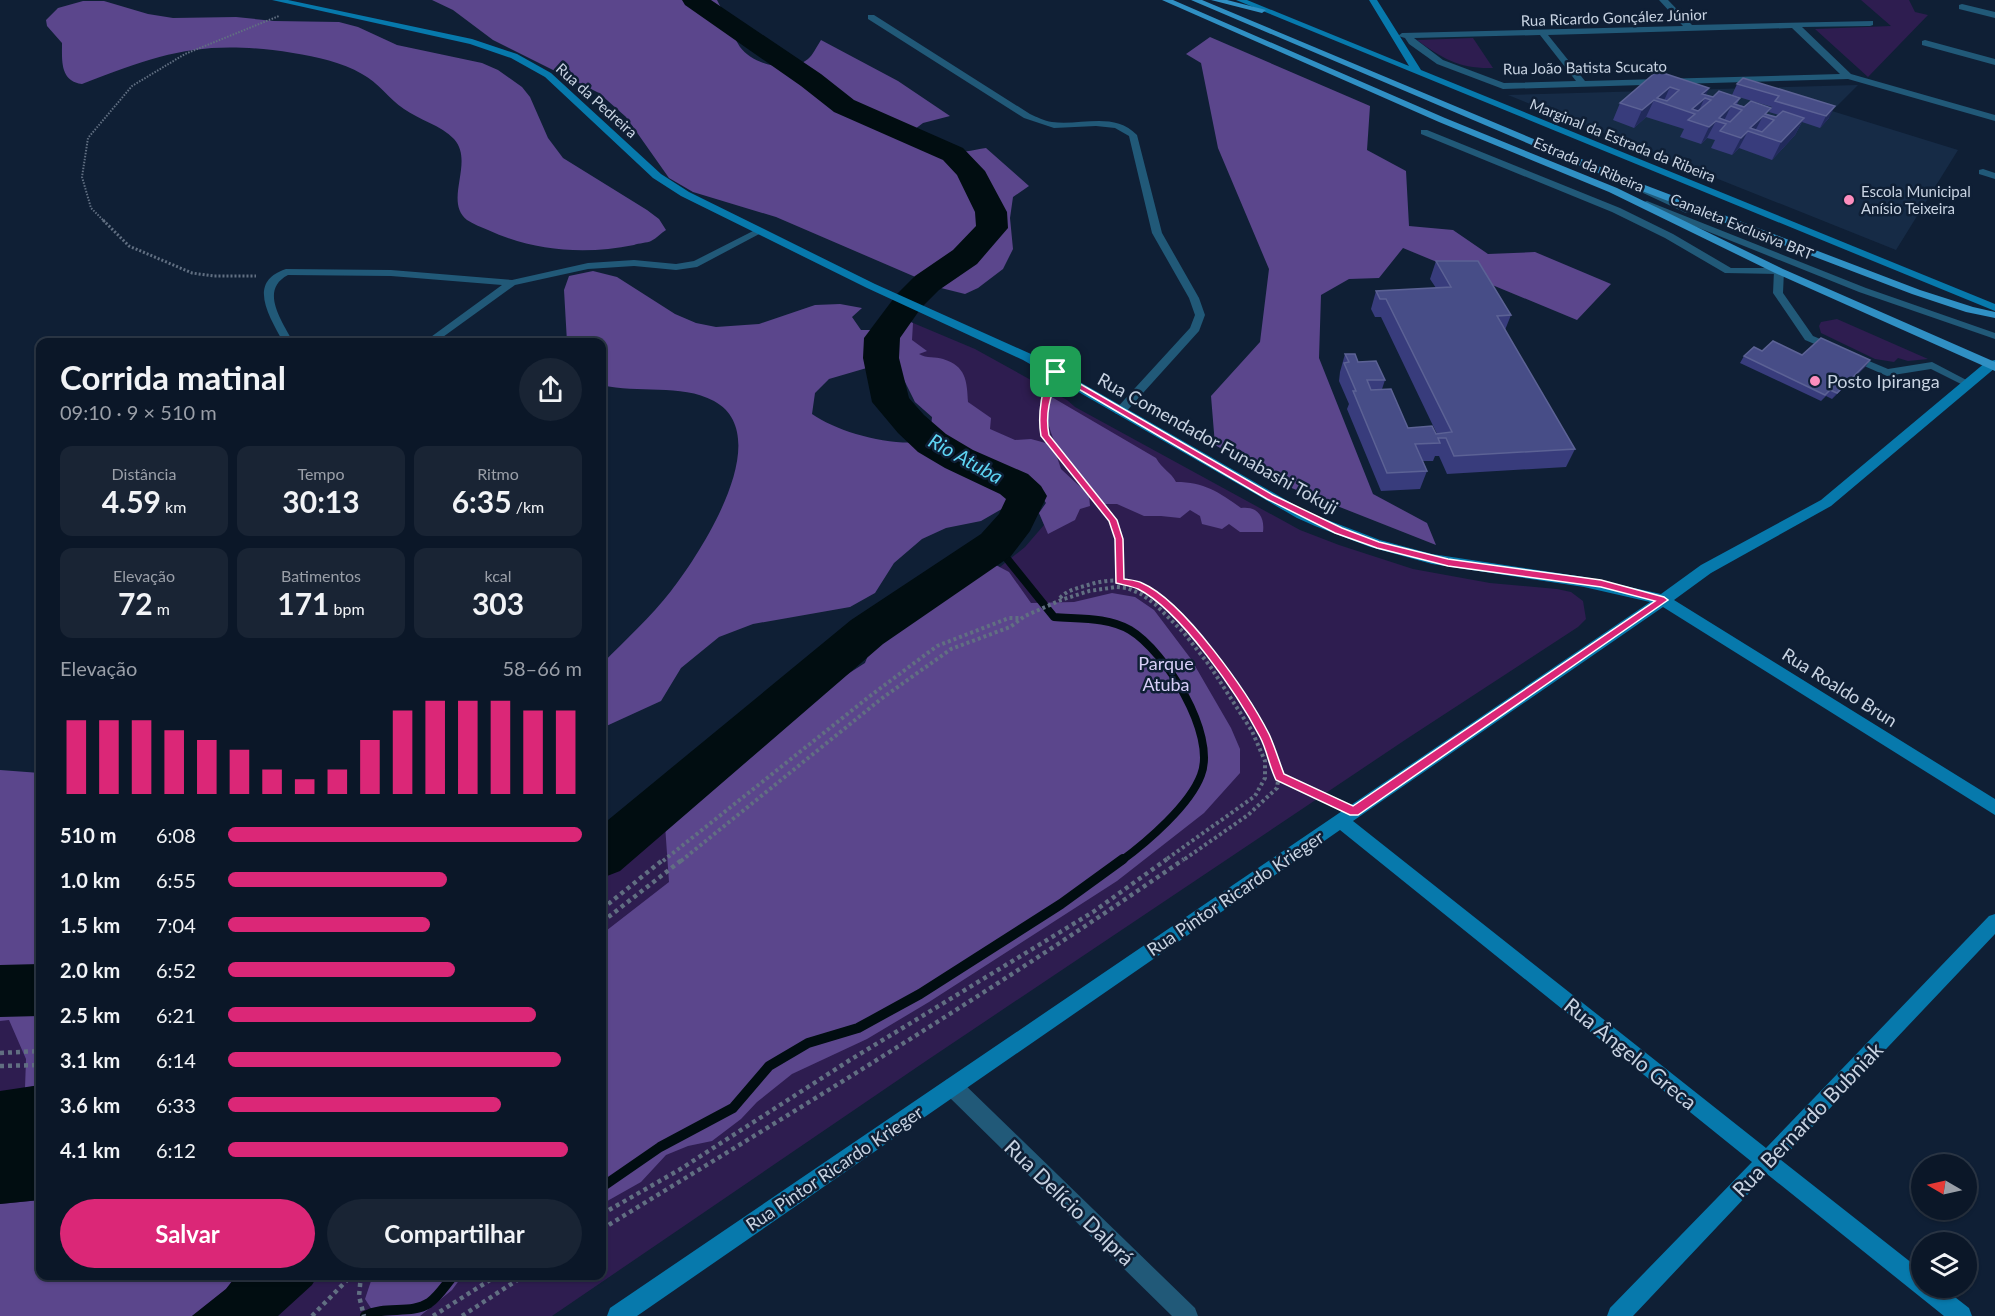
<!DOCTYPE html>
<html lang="pt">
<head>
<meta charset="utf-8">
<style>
  body { margin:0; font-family:Lato,sans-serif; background:#192434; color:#f1f3f6; height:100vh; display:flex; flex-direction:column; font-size:22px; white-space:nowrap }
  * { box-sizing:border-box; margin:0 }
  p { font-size:20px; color:#9a9fa8 }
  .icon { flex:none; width:33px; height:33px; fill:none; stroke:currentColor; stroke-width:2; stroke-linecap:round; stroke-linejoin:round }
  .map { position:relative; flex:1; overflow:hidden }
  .side { position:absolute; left:36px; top:338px; width:570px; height:942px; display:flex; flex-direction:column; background:#0b1728; border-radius:12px; box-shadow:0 2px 4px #0004,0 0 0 2px #2b3645 }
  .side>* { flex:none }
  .needle { width:39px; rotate:279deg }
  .tools { position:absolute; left:1911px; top:1154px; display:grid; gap:12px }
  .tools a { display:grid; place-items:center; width:66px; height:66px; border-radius:50%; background:#0b1728; box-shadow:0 2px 4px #0004,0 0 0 2px #2b3645; font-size:30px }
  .pin { position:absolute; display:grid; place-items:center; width:51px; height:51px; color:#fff; margin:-26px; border-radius:12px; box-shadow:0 3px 9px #0006 }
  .round { display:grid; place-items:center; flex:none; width:63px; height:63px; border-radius:32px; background:#192434 }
  .headline { display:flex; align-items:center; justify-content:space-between; height:102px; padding:0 24px }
  h1 { font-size:33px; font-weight:700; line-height:45px }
  .metrics { display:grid; grid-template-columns:repeat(3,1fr); gap:9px; height:102px; padding:6px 24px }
  .metrics div { display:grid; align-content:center; border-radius:12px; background:#192434; text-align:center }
  .metrics b { font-size:30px; font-weight:700 }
  .metrics small { font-size:16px; font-weight:400 }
  .metrics p { font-size:16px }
  .chart { height:168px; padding:12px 24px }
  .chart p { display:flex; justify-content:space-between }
  .chart svg { width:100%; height:108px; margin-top:6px; stroke:#db2777; stroke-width:6 }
  .cta { display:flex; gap:12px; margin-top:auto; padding:12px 24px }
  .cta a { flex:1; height:69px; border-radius:36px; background:#db2777; color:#fff; font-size:24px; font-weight:700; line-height:69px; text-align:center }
  .cta a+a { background:#192434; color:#f1f3f6 }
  ul { padding:0 24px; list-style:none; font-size:20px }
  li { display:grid; grid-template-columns:96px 72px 1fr; align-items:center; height:45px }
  li i { height:15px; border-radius:8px; background:#db2777 }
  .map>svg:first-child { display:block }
  .built { fill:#162b46 }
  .green { fill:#2e1d50 }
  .forest { fill:#5b468c; fill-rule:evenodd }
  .water { fill:#010d11 }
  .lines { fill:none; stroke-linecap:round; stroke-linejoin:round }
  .stream-far1 { stroke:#010d11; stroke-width:8 }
  .stream { stroke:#010d11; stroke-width:10 }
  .river { fill:#010d11; fill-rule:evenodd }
  .path-far3 { stroke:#616f82; stroke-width:2; stroke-dasharray:1.5 1.5; stroke-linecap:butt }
  .path-far2 { stroke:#616f82; stroke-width:3; stroke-dasharray:2 2; stroke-linecap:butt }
  .path-far1 { stroke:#616f82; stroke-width:4; stroke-dasharray:3 3; stroke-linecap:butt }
  .path { stroke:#616f82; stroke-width:4.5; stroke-dasharray:4 4; stroke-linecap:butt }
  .lane { fill:#215978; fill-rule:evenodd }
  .street { fill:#215978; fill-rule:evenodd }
  .secondary { fill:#0779ac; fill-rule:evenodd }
  .primary { fill:#3090c4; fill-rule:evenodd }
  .wall { fill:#383c7c }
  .shaded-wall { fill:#212a5b }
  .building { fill:#474d87; stroke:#5c6295; stroke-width:1.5; fill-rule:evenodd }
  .route { fill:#db2777; stroke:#fff; stroke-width:1.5; fill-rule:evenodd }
  .poi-dot { fill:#fd8ebe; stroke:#0f1f35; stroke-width:2 }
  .labels { text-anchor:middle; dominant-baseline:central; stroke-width:5; stroke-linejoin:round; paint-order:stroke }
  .far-street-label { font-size:15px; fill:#c8d3e2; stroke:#0f1f35 }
  .far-poi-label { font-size:15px; fill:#c8d3e2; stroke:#0f1f35; text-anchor:start }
  .poi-label { font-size:18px; fill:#c8d3e2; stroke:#0f1f35; text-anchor:start }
  .street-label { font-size:18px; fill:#c8d3e2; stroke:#0f1f35 }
  .park-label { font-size:18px; fill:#d8cff8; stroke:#0f1f35 }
  .water-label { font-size:20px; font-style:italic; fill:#5ed5f4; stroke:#0f1f35 }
  .near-street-label { font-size:21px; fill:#c8d3e2; stroke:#0f1f35 }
</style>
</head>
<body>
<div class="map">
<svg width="1995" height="1316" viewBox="0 0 1995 1316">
  <rect width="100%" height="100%" fill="#0f1f35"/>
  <path class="built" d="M1858,85L1832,111L1958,150L1896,250L1508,95Z"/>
  <path class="green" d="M1861,0H1909L1915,12L1928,15L1868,77L1815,29L1891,26Z
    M1473,38L1493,68C1460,69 1443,59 1417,40Z
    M1837,319L1928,359L1908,361L1898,358L1894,362L1875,359L1821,333L1819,326L1821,322Z
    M906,320L975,349L1067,400L1075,407L1300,530L1339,545L1413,569L1490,583L1557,589L1571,592L1583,601L1586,619L1578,627L1408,738L926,1061L552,1316H0V1008L40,1007V1275H602V872L615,869L799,709L797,699L815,682L826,685L840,679L865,663L873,643L890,638L885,628L904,614L916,618L948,592L968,570L992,563L1000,567L1025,547L1044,525L1039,513L1046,503L1037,489L931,428L932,417L915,402L907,383L898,322Z"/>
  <path class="forest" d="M432,0H717C725,15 731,33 740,47C753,65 790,74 808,59C813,55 817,46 821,40L898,81L950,116L923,123L915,129L912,144C933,160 962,152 986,148L1029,186L1013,197L1010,218L1013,249L1003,269L978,288L965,294L941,288L776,217L693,192L669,178L626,117L599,93L493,40L453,10Z
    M83,1H104L148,14L173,18L236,17L274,21L339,22L358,27L397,45L482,63L498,70L522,87L530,97L548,138L563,158L647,210L659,219L666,230C661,233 657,238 651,241C647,243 639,243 634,245C584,255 534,251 488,230C481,227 473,224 467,220C443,201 475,162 454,139C441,125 419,120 404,109C389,99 378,82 362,74C342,62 317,57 293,53C204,39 164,52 82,84C60,81 62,61 62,43L47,26L46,20L58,8Z
    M1210,37L1370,106L1367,150L1406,171L1409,226L1453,230L1488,254L1535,252L1611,284L1577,320L1403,248L1379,278L1349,279L1321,295L1319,358L1373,494L1427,523L1436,545L1289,487L1215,445L1211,396L1260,342L1269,269L1218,148L1201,63L1186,54Z
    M593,271L617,277L675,314L696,323L716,327L759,324L815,305L840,304L862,308L852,317L861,330H894L898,322L906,320L913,323L912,340L927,351L919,354C927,359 935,356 943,359C966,366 967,381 968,402L991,418L990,429L1015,440L1031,439L1053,445L1061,469L1089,495L1090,506L1080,509L1075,520L1048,534L1039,513L1046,503L1042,497L1036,506H1007L981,521L946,528L922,539L894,563L875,593L850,607L753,624L719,637L681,668L661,701L602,728V664C625,640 651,617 671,591C699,555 778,436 714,401C680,383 638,394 602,385V342H567L564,290L569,276ZM894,360L915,402L932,417L931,428L938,438C905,451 840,434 812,414L815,393L829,379Z
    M1050,396L1156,458C1162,469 1171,472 1176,482C1204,482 1219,492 1241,508C1257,506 1265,516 1263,532H1240L1229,524L1222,529L1202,524L1200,516L1190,510L1180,518L1161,516H1144L1117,504H1103C1078,472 1037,440 1050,396Z
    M992,563L1009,572L1031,603L1074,602L1112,593L1135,597L1154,610L1191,659L1231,728L1240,749V773L1204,813L1117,881L929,1002L867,1039L792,1074L757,1102L741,1119L712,1141L688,1146L666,1155L641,1182L602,1204V934L669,882L665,825L799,709L797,699L815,682L826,685L840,679L865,663L873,643L890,638L885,628L904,614L916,618L948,592L968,570Z
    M0,770L40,773V1085L25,1088L26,1059L9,1020L0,1021Z
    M40,1200V1275H237L226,1289L192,1316H0V1204Z
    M373,1275H463L452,1290L420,1316H376L365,1299Z"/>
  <path class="water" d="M40,1085V1200L0,1204V1091Z
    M237,1275H318L312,1285L278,1316H192L226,1289Z"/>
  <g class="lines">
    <path class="stream-far1" d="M996,545L1054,617C1079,619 1108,617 1130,630C1165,651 1217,734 1201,775C1190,805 1147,842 1121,861"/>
    <path class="stream" d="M602,1187L660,1147L733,1108L769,1066L808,1043L858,1028L920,994L1061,904L1123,859
      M365,1316C385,1305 411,1315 429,1303C439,1296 446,1284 454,1275"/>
    <path class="river" d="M682,0H711L821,74L854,100L963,148L985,171L1007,212L1008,228L977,264L939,290L921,308L900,338L899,358L909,398L924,415L946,434L973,450L1028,474L1041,486L1047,496L1030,531L1011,556L883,644L620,871L602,878V825L851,620L981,534L999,514L1006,499L1000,494L945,468L918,452L898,433L872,402L863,358L864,338L897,294L915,276L953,250L976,226L975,212L957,175L943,160L834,112L801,86L685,5Z
      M40,964V1016L0,1017V965Z"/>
    <path class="path-far3" d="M105,222L91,208L82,177L88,138L132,86L185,54L279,16"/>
    <path class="path-far2" d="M103,220L129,246L192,273L214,276H256
      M1050,387L1042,418L1045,436L1099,503"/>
    <path class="path-far1" d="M1098,501C1123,533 1119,543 1119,581
      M1060,598C1067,590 1078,588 1088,585C1104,580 1122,578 1138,585C1183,605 1262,719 1277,765C1280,773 1278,780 1277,788L1248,815L1182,861
      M1279,777L1334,802
      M663,861L870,696L937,646L1009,618H1020
      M681,861L881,699L951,649L1010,627L1025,616L1061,600L1089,591L1116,587L1127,588L1141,594L1155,604L1184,633L1210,666L1252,731L1265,761V778L1255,796L1164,861"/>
    <path class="path" d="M602,909L664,859
      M602,922L683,859
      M0,1053L40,1051
      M0,1066L40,1065
      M602,1214L679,1170L850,1060L1093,912L1167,859
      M602,1229C798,1109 995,990 1184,859
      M361,1275L359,1296L364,1316
      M312,1316L352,1275
      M433,1316L498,1275
      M462,1316L525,1275"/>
    <path class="lane" d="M868,15H874L1030,114C1037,117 1044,121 1052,122C1081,126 1114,111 1137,135L1162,233L1199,298L1205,315L1199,331L1124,414H1116L1114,411L1190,328L1195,315L1189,298L1152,233L1129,136L1115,128L1096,126L1054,128L1024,118L868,19Z
      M1641,188H1647L1694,211L1686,213L1641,192Z
      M1647,201L1866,288L1995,333V339L1859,292L1644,206V202Z
      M755,230L763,232L697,267L676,270L634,266L588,269L515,285L436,342H424L502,285L391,276L288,275C259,290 282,321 293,342H283C270,317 246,282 286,269L391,270L512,280L588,263L634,260L676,264L694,261Z
      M1779,268L1784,271L1783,293L1813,336L1837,346V350H1829L1805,340L1773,293L1774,271Z
      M1850,353L1888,369L1932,362L1974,384L1969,387L1965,386L1931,369L1887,376L1846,358L1845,356Z"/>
    <path class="street" d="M1659,0H1668L1692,25L1873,21V25L1870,26L1802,27L1851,74L1995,115V121L1848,79L1503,89L1437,64L1409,44L1405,38L1398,36L1402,33L1683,26ZM1792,28L1840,74L1585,81L1548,35ZM1540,35L1576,81L1504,83L1443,60L1414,38Z
      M1962,4L1995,12V18L1959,9V5Z
      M1925,40L1995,59V65L1922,45V41Z
      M1421,130H1427L1620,208L1673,234L1731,268H1779L1785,271L1779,274L1725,273L1665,238L1612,212L1421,134Z
      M1983,169L1995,173V179L1979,174V170Z
      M953,1077L960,1080L1195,1308L1198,1316H1172L946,1094L943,1087L946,1080Z"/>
    <path class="secondary" d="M272,0H288L472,39L517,54L551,73L661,174L689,192L875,284L1031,354L1307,512L1325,519L1380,540L1432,554L1584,577L1661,594L1701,565L1821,500L1986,362L1995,360V368L1831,506L1711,573L1674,600L1995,799V815L1663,607L1353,821L1766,1148L1989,916L1995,914V934L1781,1160L1922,1271V1287H1942L1969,1308L1972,1316H1944L1767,1174L1633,1316H1607L1610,1308L1752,1162L1340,830L637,1316H607L610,1308L1650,602L1584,587L1432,564L1370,547L1315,526L1297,518L1023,360L867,288L681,196L653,178L545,77L511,58L470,44Z
      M1236,0H1247L1409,66L1369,0H1377L1421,70L1995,304V311Z"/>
    <path class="primary" d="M1162,0H1173L1445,118L1617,188L1783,269L1995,362V371L1775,273L1609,192L1439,122Z
      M1191,0H1202L1629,179L1920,290L1973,307L1995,312V318L1966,312L1912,294L1621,183Z
      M1211,0H1227L1266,10L1262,13Z"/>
  </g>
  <path class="wall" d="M1657,71L1709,88L1705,95L1713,97L1740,98L1737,104L1776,117L1779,115L1769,112L1772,107L1732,95L1737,84L1743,78L1829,118L1820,128L1802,122L1795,135L1772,160L1739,148L1732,155L1711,148L1715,140L1707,138L1701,144L1680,137L1684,129L1646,117L1634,128L1613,120L1620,103Z
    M1436,261L1511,315L1505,330L1575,449L1566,467L1447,474L1439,456H1435L1433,461H1422L1427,471L1420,489L1381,491L1347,409L1349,404L1339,381L1340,372L1345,354L1385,380L1382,389L1408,428L1437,434L1381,317H1375L1371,309L1376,291L1436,288L1430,279Z
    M1762,351L1802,355L1870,360L1866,366L1832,399L1826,396L1821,401L1740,363L1744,356Z"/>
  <path class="shaded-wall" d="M1670,87L1663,103L1657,98Z
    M1709,88L1697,115L1691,112L1702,94Z
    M1654,100L1646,117L1634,128L1642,110Z
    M1731,106L1723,123L1719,118Z
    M1835,106L1829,118L1820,128L1826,116Z
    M1763,116L1754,133L1750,128Z
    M1804,118L1795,135L1772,160L1781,142Z
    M1716,121L1707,138L1701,144L1709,127Z
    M1748,131L1739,148L1732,155L1741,138Z
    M1870,360L1866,366L1832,399L1837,393Z"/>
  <path class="building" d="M1657,71L1709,88L1702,94L1713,97L1719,91L1740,98L1734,104L1744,107L1751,101L1771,108L1765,114L1776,117L1783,111L1804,118L1781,142L1748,131L1741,138L1720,131L1726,124L1716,121L1709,127L1688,120L1695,114L1654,100L1642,110L1620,103ZM1670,87L1679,90L1667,101L1657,98ZM1705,98L1711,100L1698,111L1692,109ZM1731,106L1742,110L1730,122L1719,118ZM1763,116L1774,120L1762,132L1750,128Z
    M1743,78L1835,106L1826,116L1775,101L1779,96L1737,84Z
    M1436,261H1478L1511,315L1497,316L1575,449L1454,456L1446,438H1438L1440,443L1415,444L1427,471L1387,473L1353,391H1356L1344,363L1349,362L1345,354H1355L1358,362L1376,361L1385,380H1367L1371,390L1391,389L1408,428L1432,426L1436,434L1452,432L1386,299H1380L1376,291L1451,287Z
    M1821,338L1870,360L1837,393L1830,390L1825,395L1744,356L1754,347L1762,351L1773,341L1802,355Z"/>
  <path class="route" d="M1056,370L1273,495L1342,528L1379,542L1448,559L1601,580L1664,597L1668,600L1358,815H1350L1276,780C1269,766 1267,750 1260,737C1238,695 1180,610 1138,589C1131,586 1123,585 1116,583L1115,539L1109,521L1041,436C1038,419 1040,380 1056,370ZM1058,377L1267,499L1335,533L1377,548L1448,566L1601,587L1655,601L1353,806L1284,774C1279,761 1275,747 1269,734C1248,693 1184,601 1142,583C1136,580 1130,580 1124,579L1123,539L1117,520L1049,435C1045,414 1050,397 1058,377Z"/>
  <g class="poi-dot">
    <circle cx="1849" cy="200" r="6"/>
    <circle cx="1815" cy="381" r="6"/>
  </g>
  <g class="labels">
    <g class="far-street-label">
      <text transform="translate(1614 17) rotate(-2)">Rua Ricardo Gonçález Júnior</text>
      <text transform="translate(1585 67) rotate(-1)">Rua João Batista Scucato</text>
      <text transform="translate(597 100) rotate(42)">Rua da Pedreira</text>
      <text transform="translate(1623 140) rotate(22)">Marginal da Estrada da Ribeira</text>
      <text transform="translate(1589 164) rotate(23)">Estrada da Ribeira</text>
      <text transform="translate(1742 226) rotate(22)">Canaleta Exclusiva BRT</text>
    </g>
    <g class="far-poi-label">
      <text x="1861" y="191">Escola Municipal<tspan x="1861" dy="17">Anísio Teixeira</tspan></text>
    </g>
    <g class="poi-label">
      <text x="1827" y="381">Posto Ipiranga</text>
    </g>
    <g class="street-label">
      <text transform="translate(1218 443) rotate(29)">Rua Comendador Funabashi Tokuji</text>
      <text transform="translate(1840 687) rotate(32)">Rua Roaldo Brun</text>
      <text transform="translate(1235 893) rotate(-34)">Rua Pintor Ricardo Krieger</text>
      <text transform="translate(834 1168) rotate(-34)">Rua Pintor Ricardo Krieger</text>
    </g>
    <g class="park-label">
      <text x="1166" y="663">Parque<tspan x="1166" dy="21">Atuba</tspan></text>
    </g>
    <g class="water-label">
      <text transform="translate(966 458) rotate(29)">Rio Atuba</text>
    </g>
    <g class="near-street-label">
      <text transform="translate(1631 1053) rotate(39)">Rua Ângelo Greca</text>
      <text transform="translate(1807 1119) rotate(-46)">Rua Bernardo Bubniak</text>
      <text transform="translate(1070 1202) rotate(44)">Rua Delício Dalprá</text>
    </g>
  </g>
</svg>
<div class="tools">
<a><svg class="needle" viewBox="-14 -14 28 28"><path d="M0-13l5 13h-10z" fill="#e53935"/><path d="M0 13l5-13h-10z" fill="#9a9fa8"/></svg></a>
<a><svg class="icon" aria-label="layers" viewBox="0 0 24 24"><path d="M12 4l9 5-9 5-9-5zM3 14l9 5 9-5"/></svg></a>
</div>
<div class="pin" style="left:1056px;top:372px;background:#1e9e55"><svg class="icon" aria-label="arrive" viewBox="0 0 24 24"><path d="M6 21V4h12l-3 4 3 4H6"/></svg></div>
<section class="side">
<div class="headline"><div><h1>Corrida matinal</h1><p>09:10 · 9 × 510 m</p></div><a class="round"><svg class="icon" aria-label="share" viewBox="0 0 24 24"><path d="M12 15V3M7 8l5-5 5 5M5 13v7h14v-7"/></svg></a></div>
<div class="metrics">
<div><p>Distância</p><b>4.59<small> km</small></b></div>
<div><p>Tempo</p><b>30:13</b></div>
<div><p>Ritmo</p><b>6:35<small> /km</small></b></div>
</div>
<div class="metrics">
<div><p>Elevação</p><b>72<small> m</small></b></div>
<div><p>Batimentos</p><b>171<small> bpm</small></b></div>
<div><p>kcal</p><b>303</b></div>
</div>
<div class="chart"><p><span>Elevação</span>58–66 m</p>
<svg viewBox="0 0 160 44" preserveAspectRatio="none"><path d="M5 44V14M15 44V14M25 44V14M35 44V18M45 44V22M55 44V26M65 44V34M75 44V38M85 44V34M95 44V22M105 44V10M115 44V6M125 44V6M135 44V6M145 44V10M155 44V10"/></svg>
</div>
<ul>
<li><b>510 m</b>6:08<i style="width:100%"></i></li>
<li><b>1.0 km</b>6:55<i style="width:62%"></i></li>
<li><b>1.5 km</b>7:04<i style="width:57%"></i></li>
<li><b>2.0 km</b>6:52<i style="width:64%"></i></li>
<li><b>2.5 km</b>6:21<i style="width:87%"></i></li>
<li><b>3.1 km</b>6:14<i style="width:94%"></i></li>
<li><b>3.6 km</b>6:33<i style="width:77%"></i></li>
<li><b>4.1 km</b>6:12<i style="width:96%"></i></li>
</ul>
<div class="cta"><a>Salvar</a><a>Compartilhar</a></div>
</section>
</div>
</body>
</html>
